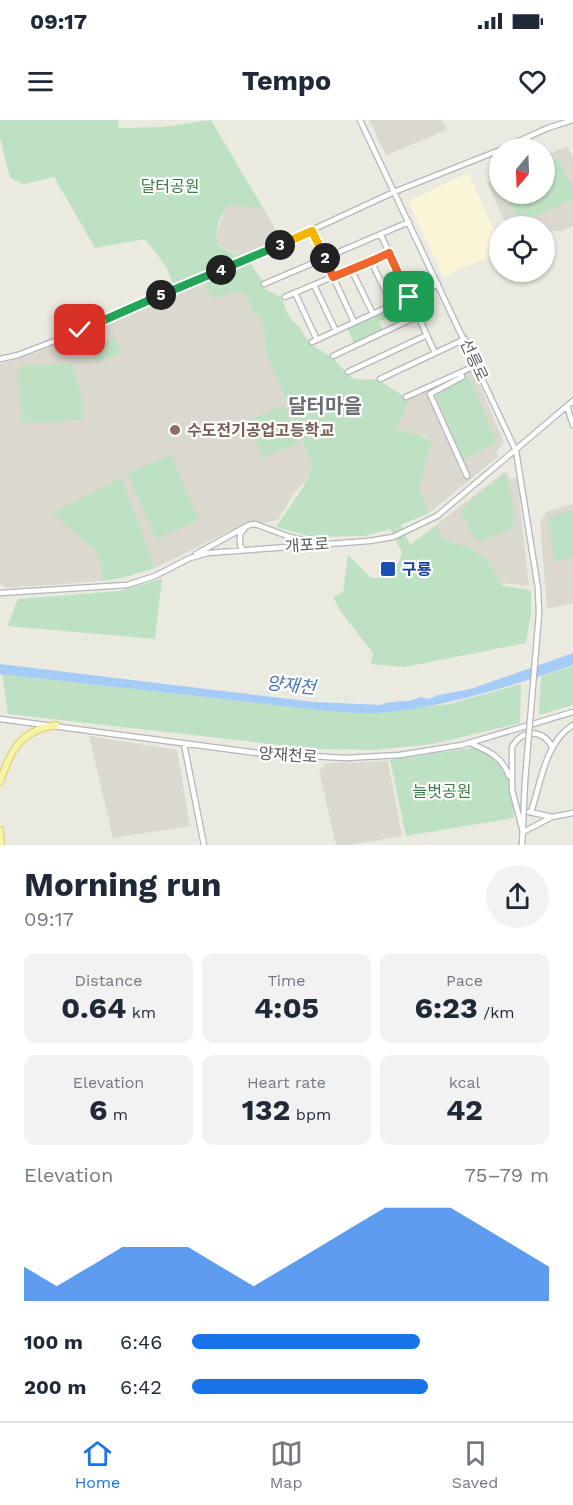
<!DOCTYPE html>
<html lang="en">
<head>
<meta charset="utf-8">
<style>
  body { margin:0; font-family:"Work Sans","Noto Sans KR",sans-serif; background:#f2f2f3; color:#1f2937; height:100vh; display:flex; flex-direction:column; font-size:22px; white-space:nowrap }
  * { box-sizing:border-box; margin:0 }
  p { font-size:20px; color:#747a83 }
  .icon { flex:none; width:33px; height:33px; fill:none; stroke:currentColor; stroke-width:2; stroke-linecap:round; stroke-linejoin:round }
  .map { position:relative; height:725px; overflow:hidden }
  .drawer { display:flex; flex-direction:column; background:#fff; flex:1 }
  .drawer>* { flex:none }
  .needle { width:39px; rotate:199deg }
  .fabs { position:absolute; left:489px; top:18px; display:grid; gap:12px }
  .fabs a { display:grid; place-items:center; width:66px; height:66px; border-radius:50%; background:#fff; box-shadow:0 2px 4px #0004; font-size:30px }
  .pin { position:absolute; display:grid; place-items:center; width:51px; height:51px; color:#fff; margin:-26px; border-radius:12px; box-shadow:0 3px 9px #0006 }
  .km { position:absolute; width:30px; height:30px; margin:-15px; border-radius:50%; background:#222; color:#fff; font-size:16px; line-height:30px; text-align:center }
  .round { display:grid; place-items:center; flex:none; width:63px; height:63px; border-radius:32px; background:#f2f2f3 }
  .overview { display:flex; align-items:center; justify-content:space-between; height:102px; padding:0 24px }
  h1 { font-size:33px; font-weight:700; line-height:45px }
  .figures { display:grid; grid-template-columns:repeat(3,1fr); gap:9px; height:102px; padding:6px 24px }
  .figures div { display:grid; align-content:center; border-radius:12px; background:#f2f2f3; text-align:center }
  .figures b { font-size:30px; font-weight:700 }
  .figures small { font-size:16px; font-weight:400 }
  .figures p { font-size:16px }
  .chart { height:168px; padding:12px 24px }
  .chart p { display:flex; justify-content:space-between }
  .chart svg { width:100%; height:108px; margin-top:6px; fill:#1a73e8; opacity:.7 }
  ul { padding:0 24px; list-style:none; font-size:20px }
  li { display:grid; grid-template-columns:96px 72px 1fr; align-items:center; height:45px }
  li i { height:15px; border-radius:8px; background:#1a73e8 }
  .status { display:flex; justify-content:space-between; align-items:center; height:42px; padding:0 30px; background:#fff; direction:ltr }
  .status svg { height:16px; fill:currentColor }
  header { display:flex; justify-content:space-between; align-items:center; height:78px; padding:0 24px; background:#fff; font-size:27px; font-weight:700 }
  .tab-bar { display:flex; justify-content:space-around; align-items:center; height:84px; border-top:2px solid #e0e1e3; background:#fff; font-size:16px; color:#747a83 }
  .tab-bar a { display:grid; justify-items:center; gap:3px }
  .tab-bar .current { color:#1a73e8 }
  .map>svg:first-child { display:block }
  .commercial { fill:#faf5d7 }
  .education { fill:#dbd9cf }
  .green { fill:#bfe1c3 }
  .water { fill:#a5cbf7 }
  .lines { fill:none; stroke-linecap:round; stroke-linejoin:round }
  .minor-casing { stroke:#b3b6ba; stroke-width:7 }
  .major-casing { stroke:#e4cd61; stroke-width:8 }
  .minor { stroke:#fff; stroke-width:4.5 }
  .major { stroke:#f7f3aa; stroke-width:6 }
  .minor-bridge-casing { stroke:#b3b6ba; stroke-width:7; stroke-linecap:butt }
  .minor-bridge { stroke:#fff; stroke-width:4.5 }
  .split-1-casing { stroke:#fff; stroke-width:12 }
  .split-2-casing { stroke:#fff; stroke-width:12 }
  .split-3-casing { stroke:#fff; stroke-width:12 }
  .split-4-casing { stroke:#fff; stroke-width:12 }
  .split-5-casing { stroke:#fff; stroke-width:12 }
  .split-6-casing { stroke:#fff; stroke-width:12 }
  .split-7-casing { stroke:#fff; stroke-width:12 }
  .split-1 { stroke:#f0652b; stroke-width:8 }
  .split-2 { stroke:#f0652b; stroke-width:8 }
  .split-3 { stroke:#f5b400; stroke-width:8 }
  .split-4 { stroke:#22a559; stroke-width:8 }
  .split-5 { stroke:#22a559; stroke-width:8 }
  .split-6 { stroke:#22a559; stroke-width:8 }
  .split-7 { stroke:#f5b400; stroke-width:8 }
  .education-dot { fill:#8d6e63; stroke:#fff; stroke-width:2 }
  .transit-dot { fill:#1a4fb4; stroke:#fff; stroke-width:2 }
  .labels { text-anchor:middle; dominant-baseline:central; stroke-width:4.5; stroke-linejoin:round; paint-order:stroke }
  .park-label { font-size:16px; fill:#3b7e45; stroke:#fff }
  .street-label { font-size:16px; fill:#595c60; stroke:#fff }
  .education-label { font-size:16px; font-weight:bold; fill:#785e54; stroke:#fff; text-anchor:start }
  .transit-label { font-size:16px; font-weight:bold; fill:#164399; stroke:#fff; text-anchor:start }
  .water-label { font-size:18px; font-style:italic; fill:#4b75b7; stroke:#fff }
  .quarter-label { font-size:20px; font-weight:bold; fill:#6b6e72; stroke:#fff }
</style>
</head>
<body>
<div class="status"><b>09:17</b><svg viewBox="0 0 49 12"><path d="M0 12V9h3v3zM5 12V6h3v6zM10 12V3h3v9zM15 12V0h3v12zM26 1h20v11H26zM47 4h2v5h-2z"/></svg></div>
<header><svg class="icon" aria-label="menu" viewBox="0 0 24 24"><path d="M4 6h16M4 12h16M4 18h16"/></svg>Tempo<svg class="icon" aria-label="heart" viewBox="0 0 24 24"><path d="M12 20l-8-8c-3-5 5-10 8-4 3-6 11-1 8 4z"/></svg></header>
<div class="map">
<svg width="573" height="725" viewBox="0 0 573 725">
  <rect width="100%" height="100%" fill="#ebeae1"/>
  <path class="commercial" d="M468,53L499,120V132L443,157L408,81Z"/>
  <path class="education" d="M369,0H442L447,10L386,35Z
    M567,26L573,38V106L562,111H553L545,115L544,106H507L487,63L499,57L500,74H544L545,36Z
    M229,85L263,88L281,119L246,136L222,128L217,121V112L225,89Z
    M202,163L213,179L238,171L246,175L252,192L260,196L266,219L265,230L312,345L304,363L294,373L278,400L260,404H244L155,448L122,358L53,393L95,430L100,441L103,461L6,468L0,464V244L38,232L86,210Z
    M473,248L504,323L496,332L499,336L429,393L419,368L431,322L425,316L405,314L395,307L404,294L408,279L440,266Z
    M504,352H507L509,359L517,358L529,466L501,463L487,439L467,427L444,420L436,405Z
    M573,384V483L547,489L540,403L546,392Z
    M89,616L177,630L190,706L113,718Z
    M388,641L402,716L350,725H336L319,651L326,643Z"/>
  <path class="green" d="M0,0H119L118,8L163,7L211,0L263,88L229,85C220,93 210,120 222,128C228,132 239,134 246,136L261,159L263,168L281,177L289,197L301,209L310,224L333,238L349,256L355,259L379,260L408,279L404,294L395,308C408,315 422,313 431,322L419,368L429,393L401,405L410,425L436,405L444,420L467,427L487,439L503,466L531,470V493L526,523L404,547L371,544L373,533L341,492L333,477L343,472L348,435L371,458C389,459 398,449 402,432L390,409L365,416L312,417L276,407L304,366L312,345L265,230L266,219L260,196L252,192L246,175L238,171L213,179L202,163H191L174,168L167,148L145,119L95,128L54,57L24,64L10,58L0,18Z
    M559,39L573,70V79L520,103L506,74H544L545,45Z
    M383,191L387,198L379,202L383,210L354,223L347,208Z
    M115,217L121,233L96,242L90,227Z
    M71,244L81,272L84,300L22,303L18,254L21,246Z
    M469,256L497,322L463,339L435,273Z
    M285,286L299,323L263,338L248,300Z
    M171,335L199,400L156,419L128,354Z
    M504,354C513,372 515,388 513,408L477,422L460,390Z
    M122,358L155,448L122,458L103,461L100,441L95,430L52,393Z
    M573,390V437L556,442L550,412L549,397Z
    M162,459L155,519L7,506L18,479L119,471Z
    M573,546V585L539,595L541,556Z
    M2,554L337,592L378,593L449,584L521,564L520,603L433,624L374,630L314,629L8,594Z
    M471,628C515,637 510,661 514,698L406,716L390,640Z"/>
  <path class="water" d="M573,533V545C511,566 445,588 379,593C365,594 351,592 337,592L0,554V544L314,582L381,585C391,579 408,584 420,577L429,579L438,575L471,569Z"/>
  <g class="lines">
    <defs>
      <path id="minor" d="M360,0L516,331L538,468L539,494
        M503,28L548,8L573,0
        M312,111L354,202
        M381,115L435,233
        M371,141L392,185
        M351,149L373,194
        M264,164L409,102
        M314,165L336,211
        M295,173L317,220
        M285,177L389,133
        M312,222L438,164
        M333,236L418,196
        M0,239L18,235L52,222L273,128L394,72L500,30
        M348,252L427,215
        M461,254L462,257L430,274L467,356
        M380,259L465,219
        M406,277L477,245
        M567,286L573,305
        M243,430L240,425V414L244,409
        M196,434L249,405L255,404L290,417L312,422
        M0,473L127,465L155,456L190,438L208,433L369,421L393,417L437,396L573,281
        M0,599L257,633L345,638L400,635L462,625L573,592
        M470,623C488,631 502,636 509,656
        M184,624L204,725
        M529,692L552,697
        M531,692C541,663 545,622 573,605
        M523,712L512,670V627C522,609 543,609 552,627
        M523,712L552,697L573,693
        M522,725L525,661"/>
      <path id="major" d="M0,662C11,629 20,611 56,605
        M0,710L1,725"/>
    </defs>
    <use href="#minor" class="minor-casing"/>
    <use href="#major" class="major-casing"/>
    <use href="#minor" class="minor"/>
    <use href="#major" class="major"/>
    <defs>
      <path id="minor-bridge" d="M525,661L539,494"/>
    </defs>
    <use href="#minor-bridge" class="minor-bridge-casing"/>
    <use href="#minor-bridge" class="minor-bridge"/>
  </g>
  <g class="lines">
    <defs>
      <path id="split-1" d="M374,140L389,133L409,177"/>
      <path id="split-2" d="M325,138L333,157L374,140"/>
      <path id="split-3" d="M280,125L312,111L325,138"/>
      <path id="split-4" d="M221,150L280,125"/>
      <path id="split-5" d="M161,175L221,150"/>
      <path id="split-6" d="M102,201L161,175"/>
      <path id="split-7" d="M80,210L102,201"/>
    </defs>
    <use href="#split-1" class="split-1-casing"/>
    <use href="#split-2" class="split-2-casing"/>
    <use href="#split-3" class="split-3-casing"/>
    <use href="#split-4" class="split-4-casing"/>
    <use href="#split-5" class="split-5-casing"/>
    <use href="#split-6" class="split-6-casing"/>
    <use href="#split-7" class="split-7-casing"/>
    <use href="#split-1" class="split-1"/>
    <use href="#split-2" class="split-2"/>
    <use href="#split-3" class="split-3"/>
    <use href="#split-4" class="split-4"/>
    <use href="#split-5" class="split-5"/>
    <use href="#split-6" class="split-6"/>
    <use href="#split-7" class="split-7"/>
  </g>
  <circle class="education-dot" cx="175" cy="310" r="6"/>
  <rect class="transit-dot" x="380" y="441" width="16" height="16" rx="3"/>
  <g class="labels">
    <g class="park-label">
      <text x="170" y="66">달터공원</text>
      <text x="442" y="671">늘벗공원</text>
    </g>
    <g class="street-label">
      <text transform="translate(474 240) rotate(65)">선릉로</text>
      <text transform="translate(307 425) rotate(-4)">개포로</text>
      <text transform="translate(288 635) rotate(4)">양재천로</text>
    </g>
    <g class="education-label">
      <text x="187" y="310">수도전기공업고등학교</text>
    </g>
    <g class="transit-label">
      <text x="402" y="449">구룡</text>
    </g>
    <g class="water-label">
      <text transform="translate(291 565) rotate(6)">양재천</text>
    </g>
    <g class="quarter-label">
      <text x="325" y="286">달터마을</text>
    </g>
  </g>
</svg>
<div class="fabs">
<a><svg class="needle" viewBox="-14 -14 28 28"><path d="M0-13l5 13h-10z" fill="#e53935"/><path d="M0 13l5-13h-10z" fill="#747a83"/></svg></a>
<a><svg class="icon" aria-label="locate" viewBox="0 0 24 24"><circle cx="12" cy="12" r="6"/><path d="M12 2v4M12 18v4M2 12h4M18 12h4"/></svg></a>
</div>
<div class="pin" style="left:409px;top:177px;background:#1e9e55"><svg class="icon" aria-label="arrive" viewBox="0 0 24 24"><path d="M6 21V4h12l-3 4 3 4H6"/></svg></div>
<div class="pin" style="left:80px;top:210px;background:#d93025"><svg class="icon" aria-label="check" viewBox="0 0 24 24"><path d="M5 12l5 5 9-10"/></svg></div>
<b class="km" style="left:325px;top:138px">2</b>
<b class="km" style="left:280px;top:125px">3</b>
<b class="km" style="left:221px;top:150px">4</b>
<b class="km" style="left:161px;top:175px">5</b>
</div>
<section class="drawer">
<div class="overview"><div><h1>Morning run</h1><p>09:17</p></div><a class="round"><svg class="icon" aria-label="share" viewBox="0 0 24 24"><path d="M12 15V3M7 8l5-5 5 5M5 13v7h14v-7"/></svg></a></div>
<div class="figures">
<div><p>Distance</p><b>0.64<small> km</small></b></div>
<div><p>Time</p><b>4:05</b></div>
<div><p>Pace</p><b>6:23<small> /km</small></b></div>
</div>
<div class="figures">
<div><p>Elevation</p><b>6<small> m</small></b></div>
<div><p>Heart rate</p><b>132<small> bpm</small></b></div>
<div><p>kcal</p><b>42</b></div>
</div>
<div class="chart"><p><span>Elevation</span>75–79 m</p>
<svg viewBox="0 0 160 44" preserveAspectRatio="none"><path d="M0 44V30L10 38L20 30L30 22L40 22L50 22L60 30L70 38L80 30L90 22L100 14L110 6L120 6L130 6L140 14L150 22L160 30V44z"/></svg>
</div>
<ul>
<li><b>100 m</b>6:46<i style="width:64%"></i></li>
<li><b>200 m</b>6:42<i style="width:66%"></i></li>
</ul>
</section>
<nav class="tab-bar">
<a class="current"><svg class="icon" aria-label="home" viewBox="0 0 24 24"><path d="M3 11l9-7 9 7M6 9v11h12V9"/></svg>Home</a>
<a><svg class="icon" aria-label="map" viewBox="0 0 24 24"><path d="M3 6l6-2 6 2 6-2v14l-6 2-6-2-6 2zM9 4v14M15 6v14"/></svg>Map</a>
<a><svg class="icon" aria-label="saved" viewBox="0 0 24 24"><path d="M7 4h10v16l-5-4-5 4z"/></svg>Saved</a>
</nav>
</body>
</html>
